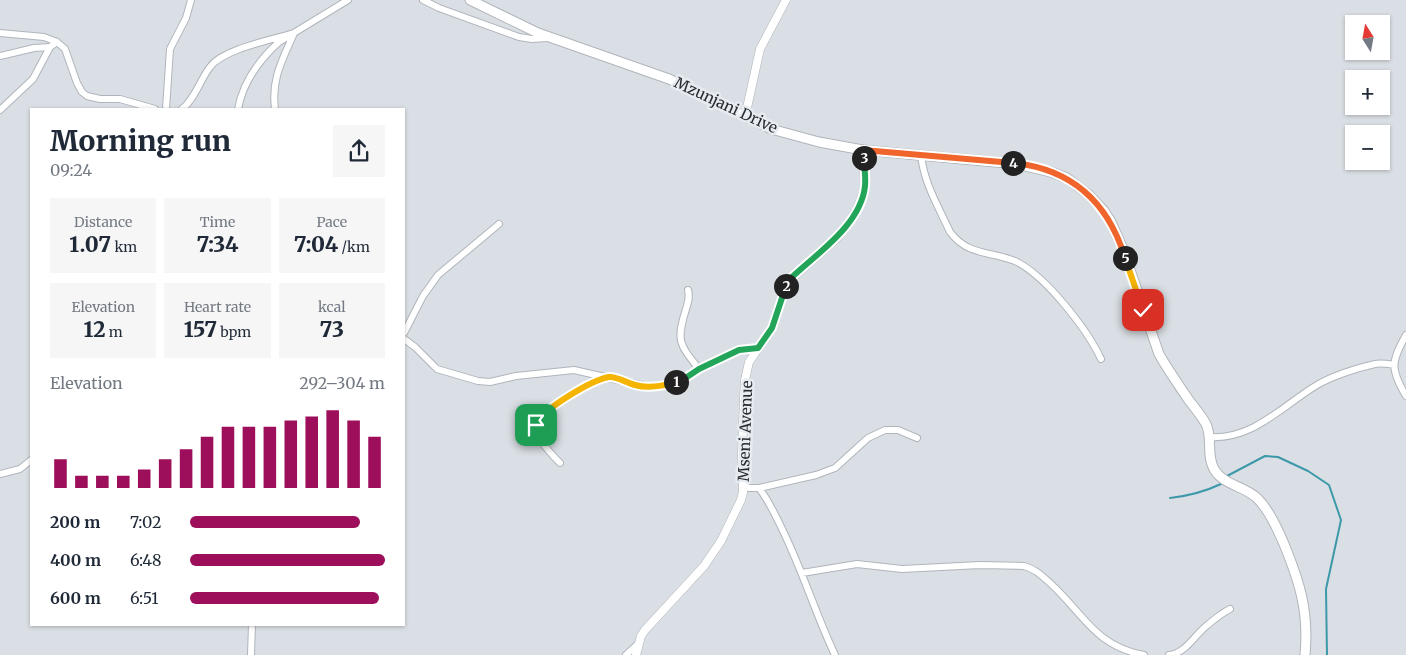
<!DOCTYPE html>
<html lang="en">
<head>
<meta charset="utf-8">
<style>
  body { margin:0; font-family:Merriweather,serif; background:#f6f6f7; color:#1f2937; height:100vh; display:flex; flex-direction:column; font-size:19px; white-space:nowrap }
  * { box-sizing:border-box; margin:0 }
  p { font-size:16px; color:#747a83 }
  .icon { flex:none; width:28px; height:28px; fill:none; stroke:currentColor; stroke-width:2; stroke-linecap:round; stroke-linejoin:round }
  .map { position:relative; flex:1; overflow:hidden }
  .drawer { position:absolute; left:30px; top:108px; width:375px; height:518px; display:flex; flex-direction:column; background:#fff; border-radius:0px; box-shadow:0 1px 4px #0004 }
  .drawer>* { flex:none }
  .needle { width:32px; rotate:349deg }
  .tools { position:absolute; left:1345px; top:15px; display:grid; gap:10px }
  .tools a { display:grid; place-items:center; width:45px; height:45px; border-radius:0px; background:#fff; box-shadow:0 1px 4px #0004; font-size:25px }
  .pin { position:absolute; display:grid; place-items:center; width:42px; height:42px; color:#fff; margin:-21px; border-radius:10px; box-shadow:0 2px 8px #0006 }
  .km { position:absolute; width:25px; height:25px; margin:-12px; border-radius:50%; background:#222; color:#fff; font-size:14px; line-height:25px; text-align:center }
  .round { display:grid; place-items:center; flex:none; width:52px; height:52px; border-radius:0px; background:#f6f6f7 }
  .head { display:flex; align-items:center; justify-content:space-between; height:85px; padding:0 20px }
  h1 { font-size:28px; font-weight:800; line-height:38px }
  .metrics { display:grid; grid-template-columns:repeat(3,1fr); gap:8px; height:85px; padding:5px 20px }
  .metrics div { display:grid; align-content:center; border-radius:0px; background:#f6f6f7; text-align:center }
  .metrics b { font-size:21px; font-weight:800 }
  .metrics small { font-size:14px; font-weight:400 }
  .metrics p { font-size:14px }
  .chart { height:140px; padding:10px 20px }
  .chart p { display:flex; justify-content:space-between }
  .chart svg { width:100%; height:90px; margin-top:5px; stroke:#9d0e5b; stroke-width:6 }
  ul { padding:0 20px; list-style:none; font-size:16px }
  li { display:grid; grid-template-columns:80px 60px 1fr; align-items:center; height:38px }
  li i { height:12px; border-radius:6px; background:#9d0e5b }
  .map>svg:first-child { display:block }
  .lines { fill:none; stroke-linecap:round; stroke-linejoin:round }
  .stream { stroke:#3d99a9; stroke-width:2 }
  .minor-casing { stroke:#b0b5bb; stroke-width:8 }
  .tertiary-casing { stroke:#b0b5bb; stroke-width:9 }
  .secondary-casing { stroke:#b0b5bb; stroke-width:11 }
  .minor { stroke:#fff; stroke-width:6 }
  .tertiary { stroke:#fff; stroke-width:8 }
  .secondary { stroke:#fff; stroke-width:9 }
  .split-1-casing { stroke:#fff; stroke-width:10 }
  .split-2-casing { stroke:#fff; stroke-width:10 }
  .split-3-casing { stroke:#fff; stroke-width:10 }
  .split-4-casing { stroke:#fff; stroke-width:10 }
  .split-5-casing { stroke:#fff; stroke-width:10 }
  .split-6-casing { stroke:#fff; stroke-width:10 }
  .split-1 { stroke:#f5b400; stroke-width:6 }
  .split-2 { stroke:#22a559; stroke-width:6 }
  .split-3 { stroke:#22a559; stroke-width:6 }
  .split-4 { stroke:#f0652b; stroke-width:6 }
  .split-5 { stroke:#f0652b; stroke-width:6 }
  .split-6 { stroke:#f5b400; stroke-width:6 }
  .labels { text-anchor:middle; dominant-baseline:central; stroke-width:5; stroke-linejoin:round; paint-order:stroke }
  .street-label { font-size:15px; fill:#292b2e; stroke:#e7ecf2 }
</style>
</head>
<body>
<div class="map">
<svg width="1406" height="655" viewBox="0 0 1406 655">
  <rect width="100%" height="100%" fill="#dadfe5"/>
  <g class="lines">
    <path class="stream" d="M1227,476L1265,456L1278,457L1308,471L1329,485L1341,520L1326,589L1327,655
      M1170,498C1188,496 1204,492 1221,484"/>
    <defs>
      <path id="minor" d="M423,0L439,8L519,37L532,39L547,38
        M0,33L44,37L57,42L65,49L77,83L82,92L87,96L100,99H120L155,109
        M0,56L34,48L50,47
        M166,109L170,49L186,18L191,0
        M182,109C195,99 200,80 210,67C223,49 272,40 294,33C283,59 271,78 275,109
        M238,109C243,82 259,60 279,42L348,0
        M0,110L33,79L50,47L57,42
        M921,155C924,183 938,206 950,232C968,256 990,251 1015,261C1045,275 1087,329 1101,359
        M688,290C690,298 688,302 686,309C676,341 679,344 699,369
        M404,333L423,296L438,275L499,224
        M1406,335C1391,362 1390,369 1406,396
        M404,339L415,347L437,369L478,381L490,382L516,376L574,370L649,387L675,383L684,379L699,369L739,350L758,348
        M1209,437C1253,440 1282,406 1317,385C1332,376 1357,368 1375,364C1380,363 1388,364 1394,365
        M560,463C553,456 536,438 536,427C536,416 569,394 580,389C589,384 599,381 609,377
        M0,474L20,469L31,460
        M743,484L749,488H759C769,501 776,516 783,531C803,572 816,615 835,655
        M759,488L816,475L835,468L868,438L885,430H898L917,438
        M802,573L857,564L902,569L980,565L1024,566C1035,569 1042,576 1050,583C1084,614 1095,646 1144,655
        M251,655L252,624
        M626,655L639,643
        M1169,655C1185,653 1193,638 1204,628C1212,621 1220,614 1230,609"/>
      <path id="tertiary" d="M745,117L760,49L786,0
        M636,655L641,636L645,630L704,566L721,541L741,500L743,492L742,454L744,399L745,380L749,362L772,328L785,289L791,279L835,240L846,227L857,209L865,188L863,150"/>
      <path id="secondary" d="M470,0L538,33L669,79L771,129L819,142L863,150L1017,164L1051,172L1067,178L1089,195L1104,211L1111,222L1122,247L1159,354C1168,370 1178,384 1188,399C1194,407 1201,415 1206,424C1213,438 1206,455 1214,469C1223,485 1244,486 1257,498C1269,510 1277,528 1284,544C1300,583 1309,612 1305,655"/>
    </defs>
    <use href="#minor" class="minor-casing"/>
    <use href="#tertiary" class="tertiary-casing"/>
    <use href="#secondary" class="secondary-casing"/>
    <use href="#minor" class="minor"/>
    <use href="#tertiary" class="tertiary"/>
    <use href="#secondary" class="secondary"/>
  </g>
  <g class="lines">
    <defs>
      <path id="split-1" d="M536,425C542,409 592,380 609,377C616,376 627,383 635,385C649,389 663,386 676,382"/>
      <path id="split-2" d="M676,382L684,379L699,369L739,350L758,348L772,328L786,286"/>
      <path id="split-3" d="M786,286L790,279C816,254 861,225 865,186C866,177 864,167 864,158"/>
      <path id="split-4" d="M864,158L863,150L1013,163"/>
      <path id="split-5" d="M1013,163C1072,169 1108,202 1125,258"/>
      <path id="split-6" d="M1125,258L1143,310"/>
    </defs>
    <use href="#split-1" class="split-1-casing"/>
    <use href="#split-2" class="split-2-casing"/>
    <use href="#split-3" class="split-3-casing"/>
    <use href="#split-4" class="split-4-casing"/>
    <use href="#split-5" class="split-5-casing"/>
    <use href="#split-6" class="split-6-casing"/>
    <use href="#split-1" class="split-1"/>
    <use href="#split-2" class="split-2"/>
    <use href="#split-3" class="split-3"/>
    <use href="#split-4" class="split-4"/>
    <use href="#split-5" class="split-5"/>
    <use href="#split-6" class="split-6"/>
  </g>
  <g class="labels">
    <g class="street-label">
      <text transform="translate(726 105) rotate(25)">Mzunjani Drive</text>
      <text transform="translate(745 431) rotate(-88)">Mseni Avenue</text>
    </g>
  </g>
</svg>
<div class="tools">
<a><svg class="needle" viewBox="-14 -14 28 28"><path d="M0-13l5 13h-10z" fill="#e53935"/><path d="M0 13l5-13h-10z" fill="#747a83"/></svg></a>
<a>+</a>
<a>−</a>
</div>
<div class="pin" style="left:536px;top:425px;background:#1e9e55"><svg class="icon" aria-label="arrive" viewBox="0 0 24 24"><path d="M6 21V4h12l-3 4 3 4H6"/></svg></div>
<div class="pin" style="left:1143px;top:310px;background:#d93025"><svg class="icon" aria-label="check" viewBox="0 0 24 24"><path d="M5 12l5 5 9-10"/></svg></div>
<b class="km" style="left:676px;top:382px">1</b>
<b class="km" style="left:786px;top:286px">2</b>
<b class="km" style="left:864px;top:158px">3</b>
<b class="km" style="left:1013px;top:163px">4</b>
<b class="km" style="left:1125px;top:258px">5</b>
<section class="drawer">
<div class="head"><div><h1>Morning run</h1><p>09:24</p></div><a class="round"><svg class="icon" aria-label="share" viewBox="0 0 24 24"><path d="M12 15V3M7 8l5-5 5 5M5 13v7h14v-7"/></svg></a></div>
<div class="metrics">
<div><p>Distance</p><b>1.07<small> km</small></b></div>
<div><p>Time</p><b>7:34</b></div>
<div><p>Pace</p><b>7:04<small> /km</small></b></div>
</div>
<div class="metrics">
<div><p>Elevation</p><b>12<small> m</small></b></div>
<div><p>Heart rate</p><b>157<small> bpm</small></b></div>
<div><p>kcal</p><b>73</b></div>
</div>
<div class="chart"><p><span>Elevation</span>292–304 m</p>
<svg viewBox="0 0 160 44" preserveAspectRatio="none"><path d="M5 44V30M15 44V38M25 44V38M35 44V38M45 44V35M55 44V30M65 44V25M75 44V19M85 44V14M95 44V14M105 44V14M115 44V11M125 44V9M135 44V6M145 44V11M155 44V19"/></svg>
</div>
<ul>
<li><b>200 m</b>7:02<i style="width:87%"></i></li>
<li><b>400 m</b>6:48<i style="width:100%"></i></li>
<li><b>600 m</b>6:51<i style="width:97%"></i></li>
</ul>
</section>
</div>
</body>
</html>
